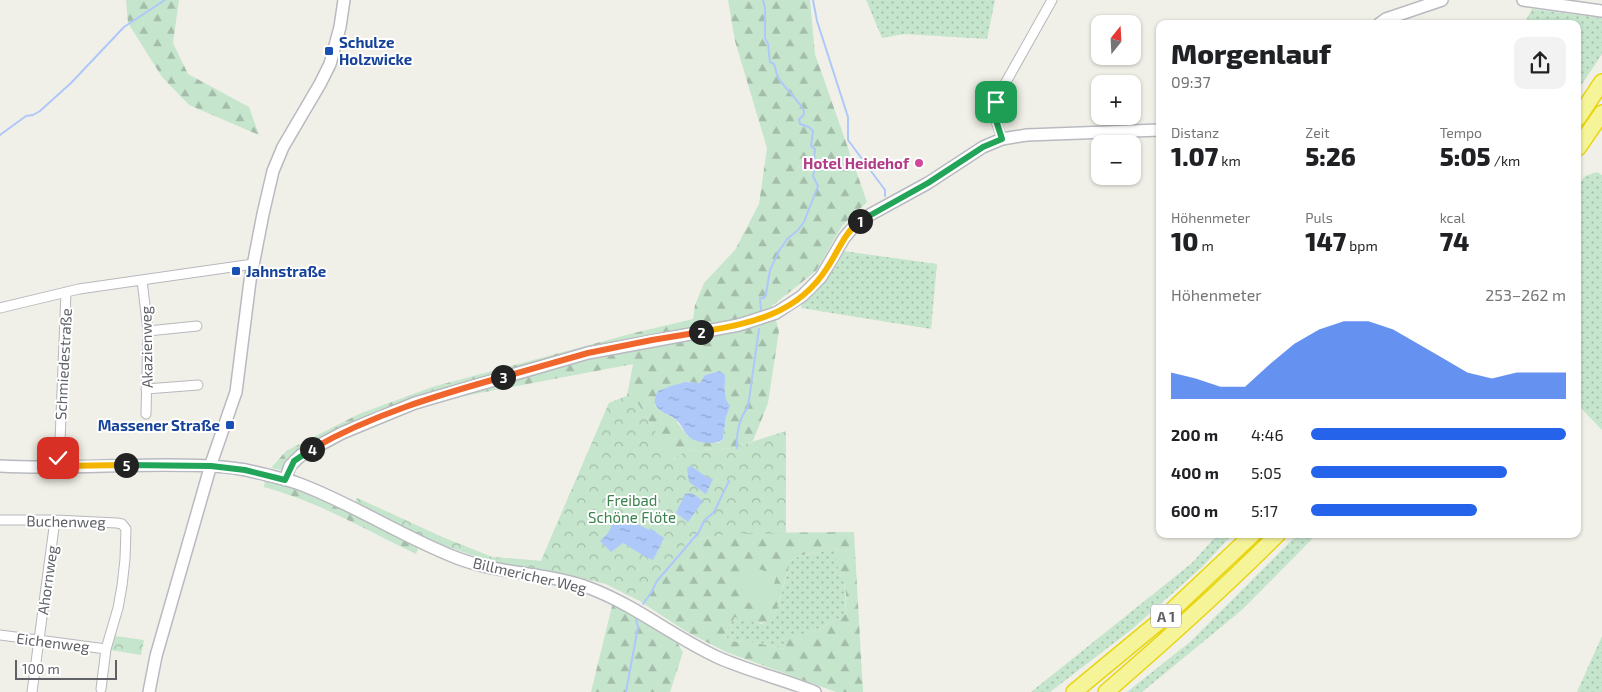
<!DOCTYPE html>
<html lang="de">
<head>
<meta charset="utf-8">
<style>
  body { margin:0; font-family:"Exo 2",sans-serif; background:#f2f2f2; color:#202124; height:100vh; display:flex; flex-direction:column; font-size:19px; white-space:nowrap }
  * { box-sizing:border-box; margin:0 }
  p { font-size:16px; color:#757577 }
  .icon { flex:none; width:28px; height:28px; fill:none; stroke:currentColor; stroke-width:2; stroke-linecap:round; stroke-linejoin:round }
  .map { position:relative; flex:1; overflow:hidden }
  .details { position:absolute; left:1156px; top:20px; width:425px; height:518px; display:flex; flex-direction:column; background:#fff; border-radius:10px; box-shadow:0 1px 4px #0004 }
  .details>* { flex:none }
  .needle { width:32px; rotate:18deg }
  .fabs { position:absolute; left:1091px; top:15px; display:grid; gap:10px }
  .fabs a { display:grid; place-items:center; width:50px; height:50px; border-radius:10px; background:#fff; box-shadow:0 1px 4px #0004; font-size:25px }
  .scale { position:absolute; left:15px; bottom:12px; width:102px; box-sizing:border-box; padding-left:5px; border:2px solid #5f6167; border-top:0; font-size:14px; line-height:18px; white-space:nowrap; color:#5f6167; -webkit-text-stroke:4px #fff; paint-order:stroke }
  .pin { position:absolute; display:grid; place-items:center; width:42px; height:42px; color:#fff; margin:-21px; border-radius:10px; box-shadow:0 2px 8px #0006 }
  .km { position:absolute; width:25px; height:25px; margin:-12px; border-radius:50%; background:#222; color:#fff; font-size:14px; line-height:25px; text-align:center }
  .round { display:grid; place-items:center; flex:none; width:52px; height:52px; border-radius:10px; background:#f2f2f2 }
  .overview { display:flex; align-items:center; justify-content:space-between; height:85px; padding:0 15px }
  h1 { font-size:28px; font-weight:800; line-height:38px }
  .figures { display:grid; grid-template-columns:repeat(3,1fr); gap:8px; height:85px; padding:5px 15px }
  .figures div { display:grid; align-content:center }
  .figures b { font-size:25px; font-weight:800 }
  .figures small { font-size:14px; font-weight:400 }
  .figures p { font-size:14px }
  .chart { height:140px; padding:10px 15px }
  .chart p { display:flex; justify-content:space-between }
  .chart svg { width:100%; height:90px; margin-top:5px; fill:#2563eb; opacity:.7 }
  ul { padding:0 15px; list-style:none; font-size:16px }
  li { display:grid; grid-template-columns:80px 60px 1fr; align-items:center; height:38px }
  li i { height:12px; border-radius:6px; background:#2563eb }
  .map>svg:first-child { display:block }
  .grass { fill:url(#grass-dots) }
  .forest { fill:url(#forest-firs); fill-rule:evenodd }
  .park { fill:url(#park-crowns) }
  .garden { fill:#c6e5cd }
  .water { fill:url(#water-ripples) }
  .lines { fill:none; stroke-linecap:round; stroke-linejoin:round }
  .stream { stroke:#aec8fa; stroke-width:2 }
  .street-casing { stroke:#b8b8bd; stroke-width:11 }
  .secondary-casing { stroke:#b9bac0; stroke-width:14 }
  .highway-casing { stroke:#e8d50f; stroke-width:18 }
  .street { stroke:#fff; stroke-width:9 }
  .secondary { stroke:#fff; stroke-width:11 }
  .highway { stroke:#f6f498; stroke-width:15 }
  .split-1-casing { stroke:#fff; stroke-width:10 }
  .split-2-casing { stroke:#fff; stroke-width:10 }
  .split-3-casing { stroke:#fff; stroke-width:10 }
  .split-4-casing { stroke:#fff; stroke-width:10 }
  .split-5-casing { stroke:#fff; stroke-width:10 }
  .split-6-casing { stroke:#fff; stroke-width:10 }
  .split-1 { stroke:#22a559; stroke-width:6 }
  .split-2 { stroke:#f5b400; stroke-width:6 }
  .split-3 { stroke:#f0652b; stroke-width:6 }
  .split-4 { stroke:#f0652b; stroke-width:6 }
  .split-5 { stroke:#22a559; stroke-width:6 }
  .split-6 { stroke:#f5b400; stroke-width:6 }
  .transit-dot { fill:#1a4fb4; stroke:#fff; stroke-width:2 }
  .hotel-dot { fill:#d1479c; stroke:#fff; stroke-width:2 }
  .labels { text-anchor:middle; dominant-baseline:central; stroke-width:4; stroke-linejoin:round; paint-order:stroke }
  .shield { fill:#fff; stroke:#8f9095; stroke-width:1 }
  .shield-label { font-size:14px; font-weight:bold; fill:#5f6167 }
  .transit-label { font-size:15px; font-weight:bold; fill:#164399; stroke:#fff; text-anchor:start }
  .hotel-label { font-size:15px; font-weight:bold; fill:#b23c85; stroke:#fff; text-anchor:end }
  .street-label { font-size:15px; fill:#5f6167; stroke:#fff }
  .park-label { font-size:15px; fill:#3b824e; stroke:#fff }
</style>
</head>
<body>
<div class="map">
<svg width="1602" height="692" viewBox="0 0 1602 692">
  <defs>
    <pattern id="grass-dots" width="8" height="8" patternUnits="userSpaceOnUse" patternTransform="scale(1.25)"><rect width="8" height="8" fill="#c6e5cd"/><path d="M2 2h.1M6 6h.1" fill="none" stroke="#a4bdaa" stroke-width="1.8" stroke-linecap="round"/></pattern>
    <pattern id="forest-firs" width="22" height="20" patternUnits="userSpaceOnUse" patternTransform="scale(1.25)"><rect width="22" height="20" fill="#c6e5cd"/><path d="M5 1l3.5 6h-7zM16 11l3.5 6h-7z" fill="#a4bdaa"/></pattern>
    <pattern id="park-crowns" width="20" height="18" patternUnits="userSpaceOnUse" patternTransform="scale(1.25)"><rect width="20" height="18" fill="#c6e5cd"/><path d="M2 6a3 3 0 1 1 6 0M12 15a3 3 0 1 1 6 0" fill="none" stroke="#a4bdaa"/></pattern>
    <pattern id="water-ripples" width="26" height="14" patternUnits="userSpaceOnUse" patternTransform="scale(1.25)"><rect width="26" height="14" fill="#aec8fa"/><path d="M2 4q2-2 4 0t4 0M15 11q2-2 4 0t4 0" fill="none" stroke="#91a6ce"/></pattern>
  </defs>
  <rect width="100%" height="100%" fill="#f0f0e8"/>
  <path class="grass" d="M866,0H995L987,39L904,34L882,38Z
    M1532,9L1602,18V54L1578,90V24H1524Z
    M1597,172L1602,175V430L1578,405V186L1585,176Z
    M843,251L937,264L931,329L801,308L803,300Z
    M1218,534H1233L1201,568L1131,630L1050,692H1031L1192,563Z
    M1298,534H1317L1243,609L1142,692H1127L1190,642Z
    M830,548H836L839,551L838,555C842,575 849,596 844,616L805,635H789L785,649L746,641L736,642L723,636L735,617L762,624L774,618L789,568V562C800,554 805,555 818,553C822,552 826,549 830,548Z
    M1602,636V692H1577Z"/>
  <path class="forest" d="M126,0H179L173,43L188,74L249,107L259,135L189,105L162,77L128,23Z
    M728,0H810L815,54L867,202L842,226L816,271L772,306L779,331L768,403L753,441L732,448L687,451L672,460L637,402L641,595L686,542L732,533L854,532L863,692H836L726,652L687,632L638,600L606,584L439,544L390,521L357,498L442,537L492,557L541,561L609,403L627,396L633,364L448,399L401,415L342,441L298,466L281,470L271,468L286,451L359,414L432,387L634,333L693,319L695,305L704,283L735,250L759,204L767,148L735,41ZM720,371L725,375C725,386 723,397 729,406L726,417L723,439L719,443L688,437L674,418L660,411L655,406L658,391L685,382L700,383L705,375ZM830,548H836L839,551L834,561C845,577 849,597 844,616L805,635H789L784,638L786,646L784,649L746,641L736,642L723,636L735,617C748,620 763,628 774,618L789,567V562C801,553 805,555 818,553C822,552 826,549 830,548Z
    M265,480C320,494 369,521 419,546L416,554C366,530 317,501 264,487Z
    M614,598L672,634L683,652L670,692H591Z"/>
  <path class="park" d="M627,396L637,402L673,460L686,451L732,448L786,431V534L732,533L686,542L638,600L606,584L564,573L492,562L440,544L355,503L357,498L442,537L492,557L541,561L609,403Z
    M115,636L144,640L141,655L110,650Z"/>
  <path class="garden" d="M744,564L777,575L766,608L744,601L748,589L738,585Z"/>
  <path class="water" d="M720,371L725,375C725,386 723,397 730,406L726,417L723,439C716,446 693,443 687,435C683,430 681,423 675,419C669,414 660,413 656,406C653,401 656,395 658,391L671,386L685,382L700,383L705,375Z
    M691,466L708,478L713,479L706,494L689,482L687,468Z
    M692,493L703,501L688,522L676,513L685,494Z
    M618,514L649,530L650,528L664,538L653,560L644,556L623,543L611,552L600,541L608,533Z"/>
  <g class="lines">
    <path class="stream" d="M813,0L817,21L848,117V140L885,190V196
      M0,135L26,116L33,115L40,111L71,83L124,27L165,0
      M755,314L761,311L760,298H764L766,294L770,270L779,251L787,239L797,231L804,222L818,186L813,176C817,166 813,159 815,149L811,146L813,131L809,127L800,124L799,119C802,117 804,116 804,112C804,106 783,86 779,79C776,74 776,69 774,64L770,62L768,44L765,38V8L763,0
      M737,448C736,435 739,418 748,407L759,329
      M643,604L651,593L657,581L699,532L704,521L714,512L729,481
      M626,692L638,627L636,619"/>
    <defs>
      <path id="street" d="M1002,139L994,115L996,102L1006,82L1052,0
        M142,280L148,331L146,414
        M0,308L79,289L253,264
        M148,331L197,326
        M146,389L198,385
        M59,466L66,292
        M1,520H55L117,523L122,524L126,529L125,559L122,586L118,608L106,649L101,689
        M0,635L106,649
        M32,692L55,520"/>
      <path id="secondary" d="M1523,0L1602,11
        M1379,24L1386,19L1442,0
        M0,466C55,469 110,465 164,465C192,465 219,465 246,470C263,474 281,478 297,483C352,503 402,537 457,558C501,575 549,572 592,589C636,606 674,637 717,657C748,671 783,679 815,692
        M285,480L290,466L301,455L342,433L415,403L588,353L739,325L776,313L802,296L821,277L844,238L856,224L864,218L928,183L983,147L1002,139L1027,135L1160,130
        M149,692L156,656L212,461L236,392L250,281L263,214L273,171L283,147L320,84L330,64L340,27L344,0"/>
      <path id="highway" d="M1578,118L1602,82
        M1578,148L1602,113
        M1074,692L1167,615L1253,534
        M1106,692C1165,641 1223,589 1278,534"/>
    </defs>
    <use href="#street" class="street-casing"/>
    <use href="#secondary" class="secondary-casing"/>
    <use href="#highway" class="highway-casing"/>
    <use href="#street" class="street"/>
    <use href="#secondary" class="secondary"/>
    <use href="#highway" class="highway"/>
  </g>
  <g class="lines">
    <defs>
      <path id="split-1" d="M860,221L928,183L983,147L1002,139L994,114L996,102"/>
      <path id="split-2" d="M701,332C751,323 797,315 827,268C838,252 844,233 860,221"/>
      <path id="split-3" d="M503,377L588,353L652,340L701,332"/>
      <path id="split-4" d="M312,449C371,415 438,395 503,377"/>
      <path id="split-5" d="M126,465L211,466L245,470L285,480L294,461L312,449"/>
      <path id="split-6" d="M58,458L59,466L126,465"/>
    </defs>
    <use href="#split-1" class="split-1-casing"/>
    <use href="#split-2" class="split-2-casing"/>
    <use href="#split-3" class="split-3-casing"/>
    <use href="#split-4" class="split-4-casing"/>
    <use href="#split-5" class="split-5-casing"/>
    <use href="#split-6" class="split-6-casing"/>
    <use href="#split-1" class="split-1"/>
    <use href="#split-2" class="split-2"/>
    <use href="#split-3" class="split-3"/>
    <use href="#split-4" class="split-4"/>
    <use href="#split-5" class="split-5"/>
    <use href="#split-6" class="split-6"/>
  </g>
  <g class="transit-dot">
    <rect x="324" y="46" width="10" height="10" rx="2.5"/>
    <rect x="231" y="266" width="10" height="10" rx="2.5"/>
    <rect x="225" y="420" width="10" height="10" rx="2.5"/>
  </g>
  <circle class="hotel-dot" cx="919" cy="163" r="5"/>
  <g class="labels">
    <rect class="shield" x="1151" y="604.5" width="30" height="23" rx="4"/>
    <g class="shield-label">
      <text x="1166" y="616">A 1</text>
    </g>
    <g class="transit-label">
      <text x="339" y="42">Schulze<tspan x="339" dy="17">Holzwicke</tspan></text>
      <text x="246" y="271">Jahnstraße</text>
      <text x="220" y="425" text-anchor="end">Massener Straße</text>
    </g>
    <g class="hotel-label">
      <text x="909" y="163">Hotel Heidehof</text>
    </g>
    <g class="street-label">
      <text transform="translate(146 347) rotate(-91)">Akazienweg</text>
      <text transform="translate(63 364) rotate(-87)">Schmiedestraße</text>
      <text transform="translate(66 521) rotate(1)">Buchenweg</text>
      <text transform="translate(530 575) rotate(13)">Billmericher Weg</text>
      <text transform="translate(47 580) rotate(-82)">Ahornweg</text>
      <text transform="translate(53 642) rotate(7)">Eichenweg</text>
    </g>
    <g class="park-label">
      <text x="632" y="500">Freibad<tspan x="632" dy="17">Schöne Flöte</tspan></text>
    </g>
  </g>
</svg>
<div class="fabs">
<a><svg class="needle" viewBox="-14 -14 28 28"><path d="M0-13l5 13h-10z" fill="#e53935"/><path d="M0 13l5-13h-10z" fill="#757577"/></svg></a>
<a>+</a>
<a>−</a>
</div>
<div class="scale">100 m</div>
<div class="pin" style="left:996px;top:102px;background:#1e9e55"><svg class="icon" aria-label="arrive" viewBox="0 0 24 24"><path d="M6 21V4h12l-3 4 3 4H6"/></svg></div>
<div class="pin" style="left:58px;top:458px;background:#d93025"><svg class="icon" aria-label="check" viewBox="0 0 24 24"><path d="M5 12l5 5 9-10"/></svg></div>
<b class="km" style="left:860px;top:221px">1</b>
<b class="km" style="left:701px;top:332px">2</b>
<b class="km" style="left:503px;top:377px">3</b>
<b class="km" style="left:312px;top:449px">4</b>
<b class="km" style="left:126px;top:465px">5</b>
<section class="details">
<div class="overview"><div><h1>Morgenlauf</h1><p>09:37</p></div><a class="round"><svg class="icon" aria-label="share" viewBox="0 0 24 24"><path d="M12 15V3M7 8l5-5 5 5M5 13v7h14v-7"/></svg></a></div>
<div class="figures">
<div><p>Distanz</p><b>1.07<small> km</small></b></div>
<div><p>Zeit</p><b>5:26</b></div>
<div><p>Tempo</p><b>5:05<small> /km</small></b></div>
</div>
<div class="figures">
<div><p>Höhenmeter</p><b>10<small> m</small></b></div>
<div><p>Puls</p><b>147<small> bpm</small></b></div>
<div><p>kcal</p><b>74</b></div>
</div>
<div class="chart"><p><span>Höhenmeter</span>253–262 m</p>
<svg viewBox="0 0 160 44" preserveAspectRatio="none"><path d="M0 44V31L10 34L20 38L30 38L40 27L50 17L60 10L70 6L80 6L90 10L100 17L110 24L120 31L130 34L140 31L150 31L160 31V44z"/></svg>
</div>
<ul>
<li><b>200 m</b>4:46<i style="width:100%"></i></li>
<li><b>400 m</b>5:05<i style="width:77%"></i></li>
<li><b>600 m</b>5:17<i style="width:65%"></i></li>
</ul>
</section>
</div>
</body>
</html>
